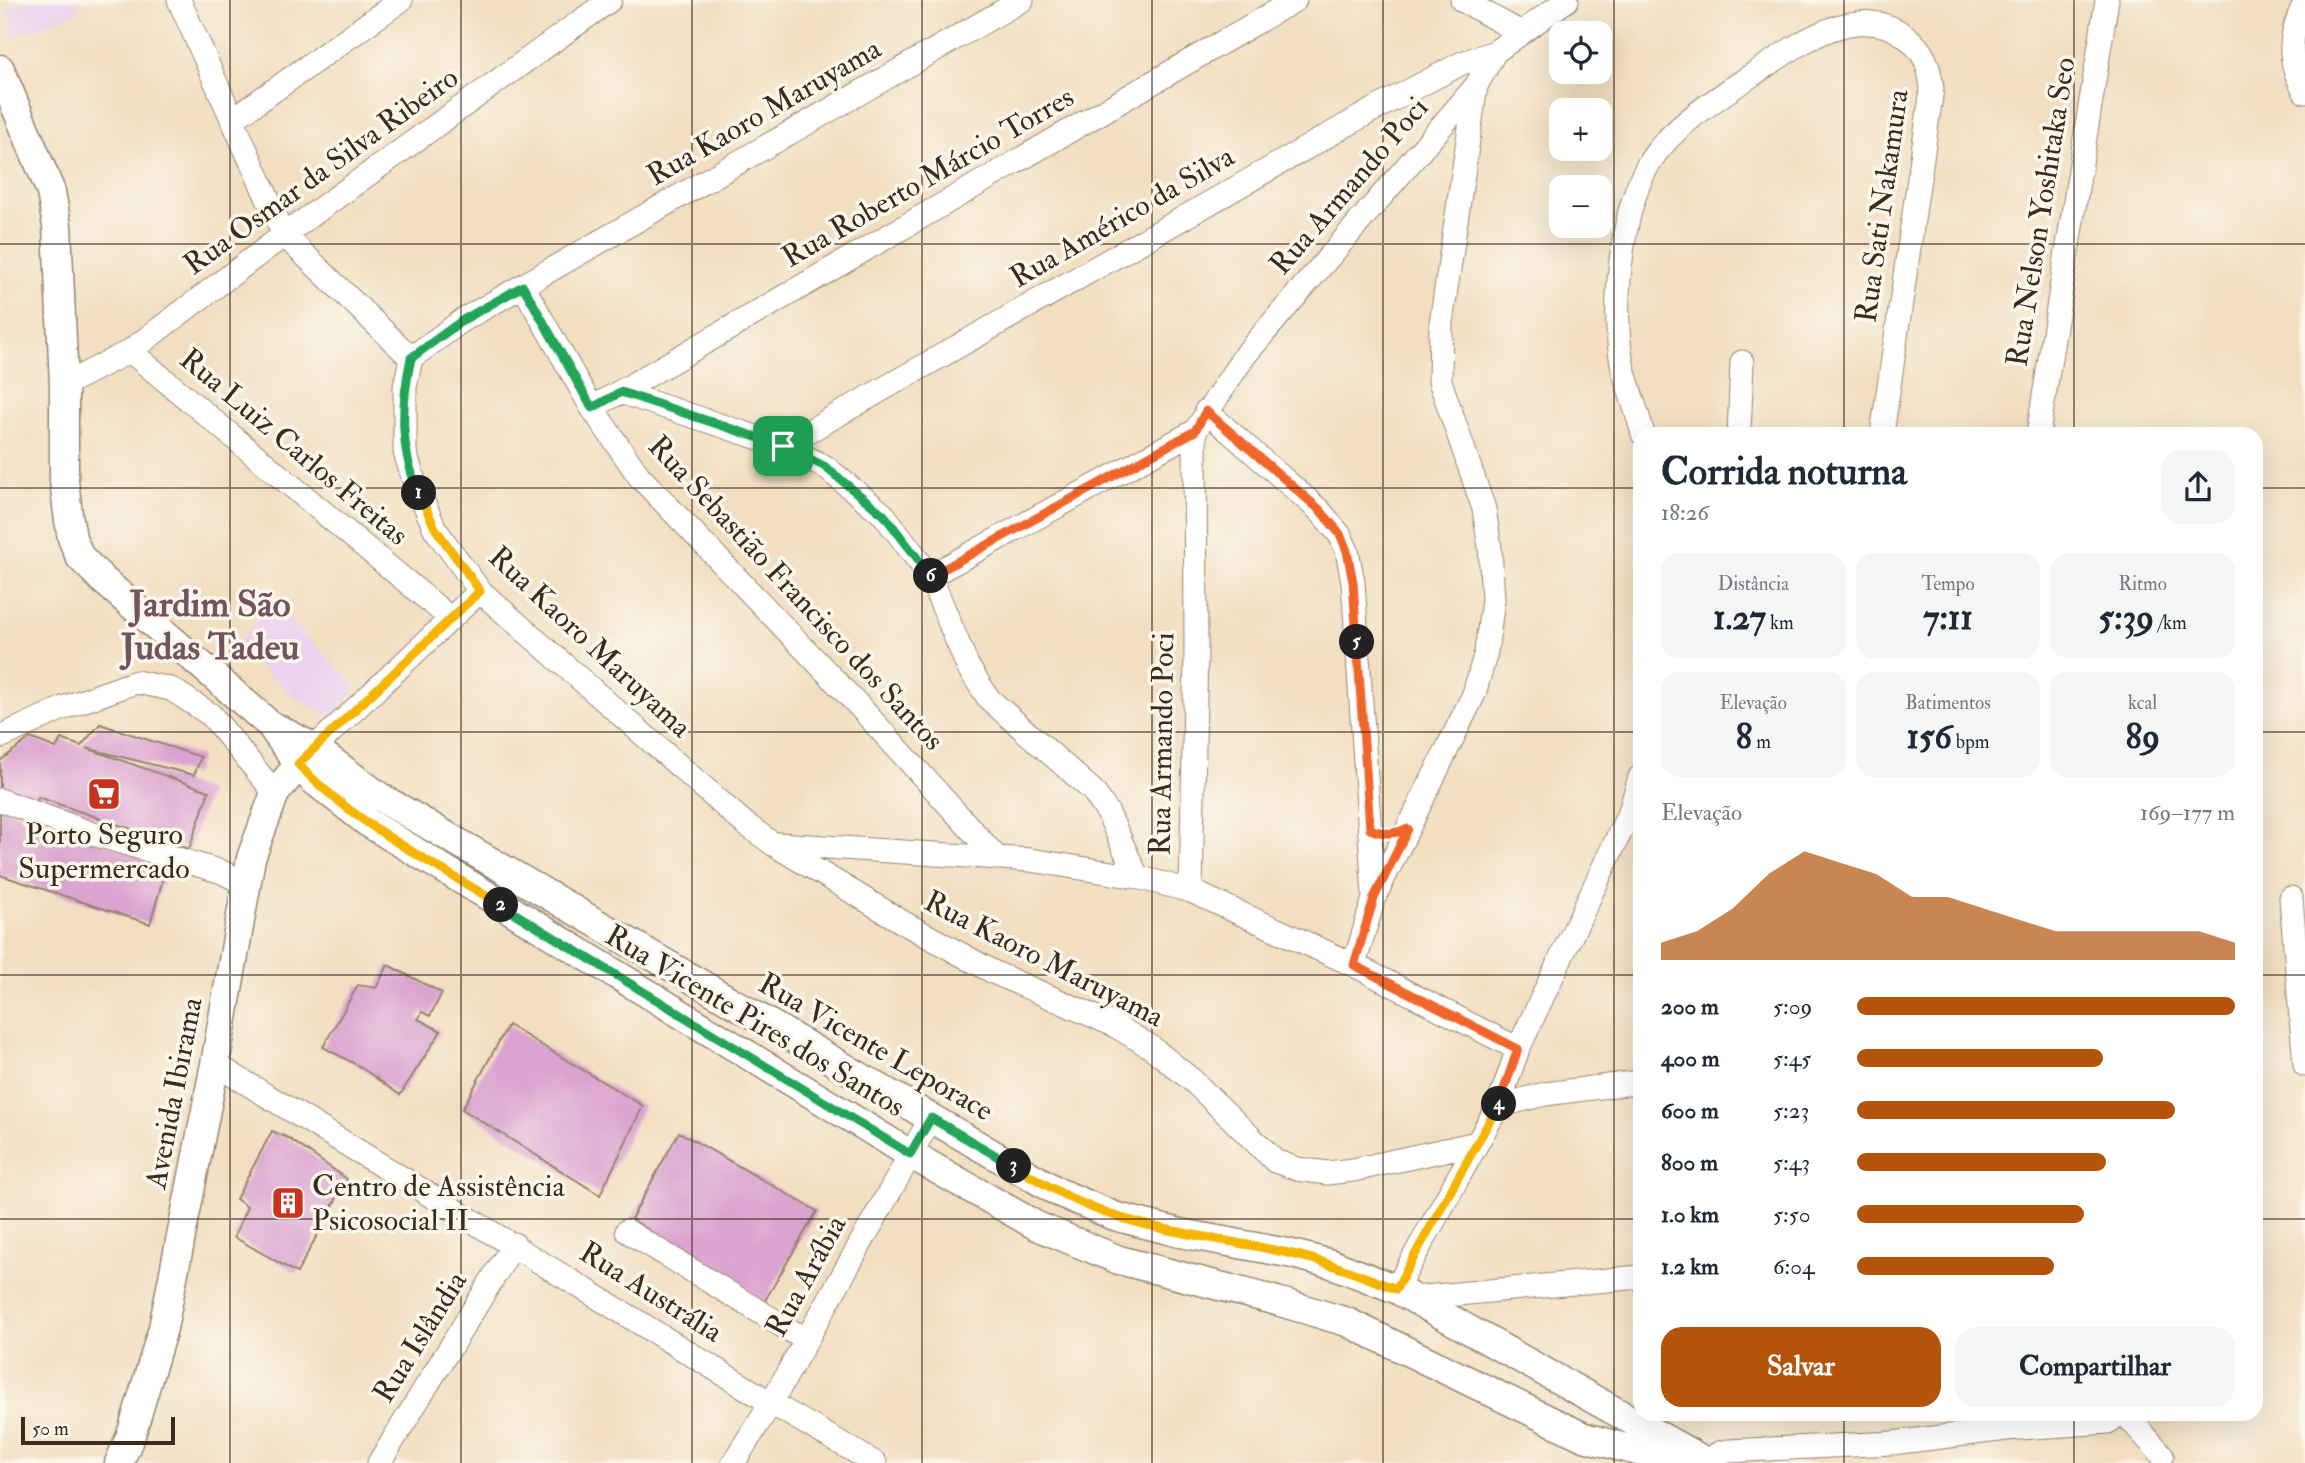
<!DOCTYPE html>
<html lang="pt">
<head>
<meta charset="utf-8">
<style>
  body { margin:0; font-family:"IM FELL Double Pica",serif; background:#f6f6f7; color:#1f2937; height:100vh; display:flex; flex-direction:column; font-size:26px; white-space:nowrap }
  * { box-sizing:border-box; margin:0 }
  p { font-size:23px; color:#747a83 }
  .icon { flex:none; width:38px; height:38px; fill:none; stroke:currentColor; stroke-width:2; stroke-linecap:round; stroke-linejoin:round }
  .map { position:relative; flex:1; overflow:hidden }
  .sheet { position:absolute; left:1633px; top:427px; width:630px; height:994px; display:flex; flex-direction:column; background:#fff; border-radius:21px; box-shadow:0 7px 28px #0002 }
  .sheet>* { flex:none }
  .tools { position:absolute; left:1549px; top:21px; display:grid; gap:14px }
  .tools a { display:grid; place-items:center; width:63px; height:63px; border-radius:14px; background:#fff; box-shadow:0 7px 28px #0002; font-size:35px }
  .scale { position:absolute; left:21px; bottom:18px; width:154px; box-sizing:border-box; padding-left:7px; border:4px solid #3b2a1e; border-top:0; font-size:19px; line-height:24px; white-space:nowrap; color:#3b2a1e; -webkit-text-stroke:5px #fbf7ec; paint-order:stroke }
  .pin { position:absolute; display:grid; place-items:center; width:60px; height:60px; color:#fff; margin:-30px; border-radius:14px; box-shadow:0 4px 10px #0006 }
  .km { position:absolute; width:35px; height:35px; margin:-18px; border-radius:50%; background:#222; color:#fff; font-size:19px; line-height:35px; text-align:center }
  .round { display:grid; place-items:center; flex:none; width:74px; height:74px; border-radius:21px; background:#f6f6f7 }
  .head { display:flex; align-items:center; justify-content:space-between; height:119px; padding:0 28px }
  h1 { font-size:38px; font-weight:700; line-height:52px }
  .figures { display:grid; grid-template-columns:repeat(3,1fr); gap:10px; height:119px; padding:7px 28px }
  .figures div { display:grid; align-content:center; border-radius:18px; background:#f6f6f7; text-align:center }
  .figures b { font-size:35px; font-weight:700 }
  .figures small { font-size:19px; font-weight:400 }
  .figures p { font-size:19px }
  .chart { height:196px; padding:14px 28px }
  .chart p { display:flex; justify-content:space-between }
  .chart svg { width:100%; height:126px; margin-top:7px; fill:#b45309; opacity:.7 }
  .cta { display:flex; gap:14px; margin-top:auto; padding:14px 28px }
  .cta a { flex:1; height:80px; border-radius:21px; background:#b45309; color:#fff; font-size:28px; font-weight:700; line-height:80px; text-align:center }
  .cta a+a { background:#f6f6f7; color:#1f2937 }
  ul { padding:0 28px; list-style:none; font-size:23px }
  li { display:grid; grid-template-columns:112px 84px 1fr; align-items:center; height:52px }
  li i { height:18px; border-radius:9px; background:#b45309 }
  .map>svg:first-child { display:block }
  .built { fill:#ead1ed }
  .building { fill:#dba3d0 }
  .lines { fill:none; stroke-linecap:round; stroke-linejoin:round }
  .minor-casing { stroke:#96846f; stroke-width:25 }
  .major-casing { stroke:#96846f; stroke-width:31 }
  .minor { stroke:#fff; stroke-width:23 }
  .major { stroke:#fff; stroke-width:28 }
  .split-1-casing { stroke:#fff; stroke-width:14 }
  .split-2-casing { stroke:#fff; stroke-width:14 }
  .split-3-casing { stroke:#fff; stroke-width:14 }
  .split-4-casing { stroke:#fff; stroke-width:14 }
  .split-5-casing { stroke:#fff; stroke-width:14 }
  .split-6-casing { stroke:#fff; stroke-width:14 }
  .split-7-casing { stroke:#fff; stroke-width:14 }
  .split-1 { stroke:#22a559; stroke-width:9 }
  .split-2 { stroke:#f5b400; stroke-width:9 }
  .split-3 { stroke:#22a559; stroke-width:9 }
  .split-4 { stroke:#f5b400; stroke-width:9 }
  .split-5 { stroke:#f0652b; stroke-width:9 }
  .split-6 { stroke:#f0652b; stroke-width:9 }
  .split-7 { stroke:#22a559; stroke-width:9 }
  .grid { fill:none; stroke:#3b2a1e; stroke-width:2; stroke-opacity:0.55 }
  .labels { text-anchor:middle; dominant-baseline:central; stroke-width:7; stroke-linejoin:round; paint-order:stroke }
  .street-label { font-size:30px; fill:#3b2a1e; stroke:#fbf7ec }
  .poi-label { font-size:30px; fill:#3b2a1e; stroke:#fbf7ec }
  .district-label { font-size:37px; font-weight:bold; fill:#73545c; stroke:#fbf7ec }
</style>
</head>
<body>
<div class="map">
<svg width="2305" height="1463" viewBox="0 0 2305 1463">
  <rect width="100%" height="100%" fill="#fbf7ec"/>
  <filter id="ink" filterUnits="userSpaceOnUse"><feTurbulence type="fractalNoise" baseFrequency=".0143" numOctaves="2"/><feDisplacementMap in="SourceGraphic" scale="14" xChannelSelector="R" yChannelSelector="G"/><feConvolveMatrix kernelMatrix="1 2 1 2 8 2 1 2 1" color-interpolation-filters="sRGB"/></filter>
  <filter id="wash" filterUnits="userSpaceOnUse"><feTurbulence type="fractalNoise" baseFrequency=".00686" numOctaves="4" result="noise"/><feDisplacementMap in="SourceGraphic" scale="28" xChannelSelector="R" yChannelSelector="G"/><feGaussianBlur stdDeviation="1.57" result="paint"/><feColorMatrix in="noise" values="0 0 0 0 0 0 0 0 0 0 0 0 0 0 0 0 0 1.4 0 .05"/><feComposite in="paint" operator="in"/></filter>
  <g filter="url(#wash)">
    <rect width="100%" height="100%" fill="#f2dec0"/>
    <path class="built" d="M26,0H76L81,11L14,37L7,9Z
      M271,602L357,686L332,718L296,698L235,647Z"/>
    <g id="blocks">
      <path class="building" d="M100,724L201,757L194,775L86,748L209,791L189,849L38,797L35,810L0,796V761L30,738L56,748L61,739L81,746Z
        M0,807L167,865L150,924L0,875Z
        M388,965L442,993L430,1016L422,1012L418,1019L441,1031L400,1095L359,1066L323,1047L358,985L376,988Z
        M508,1025L643,1106L600,1195L462,1109Z
        M272,1131L288,1138L347,1179L297,1273L234,1237L247,1207L236,1199Z
        M679,1132L817,1211L763,1304L645,1238L649,1230L631,1219Z"/>
    </g>
  </g>
  <g filter="url(#ink)">
    <use href="#blocks" fill-opacity="0" stroke="#96846f" stroke-width="2"/>
    <g class="lines">
      <defs>
        <path id="minor" d="M179,0L284,235L411,358
          M1022,0L463,320L411,358L405,387V452L414,481L435,529L480,591L744,823L773,844L904,923L995,973L1114,1025L1151,1047L1193,1081L1275,1161L1297,1169L1327,1173L1353,1170L1477,1143
          M1462,0L1521,33
          M2305,3C2288,36 2287,60 2305,92
          M232,120L401,0
          M523,286L592,408L639,476L859,706L997,858
          M130,351L450,618
          M64,385L130,351L284,235L610,0
          M620,392L783,446L824,466L884,515L930,576L968,667L989,699L1093,791L1108,813L1137,877L1191,891L1354,965L1518,1049
          M592,408L1295,0
          M1206,411L1320,511L1340,535L1347,551L1353,582L1374,895
          M1643,434C1637,412 1629,390 1623,368C1611,313 1620,214 1648,165C1669,128 1718,98 1752,75C1795,47 1854,0 1904,35C1925,51 1929,64 1932,89L1882,434
          M1739,434L1742,362
          M2038,434L2107,0
          M783,446L1371,111L1462,63L1495,52
          M930,576L1195,431
          M0,737L63,708L136,682L171,689L211,715L275,793
          M314,748L480,591
          M0,800L90,833L222,872L246,884
          M778,844L1030,860L1137,877
          M1191,891L1196,649L1195,431L1245,355L1476,86L1495,52L1567,0
          M2291,898L2305,1065
          M1354,965L1374,898L1474,694L1486,652L1493,600L1490,548L1484,509L1440,381L1441,323L1476,86
          M215,1064L771,1403L875,1463
          M1498,1106L1545,1094L1640,1082
          M627,1231L806,1340
          M1396,1289L1498,1106L1518,1049L1630,811L1640,777
          M1414,1298L1640,1277
          M2125,1414L2162,1455
          M379,1463L514,1244
          M733,1463L771,1403L931,1118
          M1705,1463L1719,1453L1728,1451L1892,1443L2007,1429L2108,1422L2120,1414"/>
        <path id="major" d="M0,69L51,192L57,226L64,385V480L68,514L72,538L80,557L103,580L269,724L314,748L380,797L1058,1192L1114,1216L1180,1233L1288,1253L1332,1264L1396,1289L1708,1463
          M273,729L298,763L312,779L367,822L910,1154L1037,1226L1119,1260L1277,1301L1347,1322L1584,1437L1656,1456L1673,1463
          M119,1463L131,1435L163,1328L215,1064L251,858L275,793L311,750"/>
      </defs>
      <use href="#minor" class="minor-casing"/>
      <use href="#major" class="major-casing"/>
      <use href="#minor" class="minor"/>
      <use href="#major" class="major"/>
    </g>
  </g>
  <g class="lines" filter="url(#ink)">
    <defs>
      <path id="split-1" d="M419,493C399,448 401,405 411,358L463,320L523,286L592,408L621,392L783,446"/>
      <path id="split-2" d="M419,493L435,528L480,591L298,764C354,824 432,862 501,905"/>
      <path id="split-3" d="M501,905L910,1154L931,1118L1014,1166"/>
      <path id="split-4" d="M1014,1166C1046,1185 1079,1205 1115,1216C1171,1234 1231,1240 1288,1253C1325,1261 1360,1275 1396,1289L1499,1104"/>
      <path id="split-5" d="M1357,642L1370,829C1385,835 1394,834 1408,829L1374,898L1354,965L1518,1049L1499,1104"/>
      <path id="split-6" d="M931,576L1195,431L1206,411L1320,510L1340,534L1347,551L1353,582L1357,642"/>
      <path id="split-7" d="M783,446L824,466L884,515L931,576"/>
    </defs>
    <use href="#split-1" class="split-1-casing"/>
    <use href="#split-2" class="split-2-casing"/>
    <use href="#split-3" class="split-3-casing"/>
    <use href="#split-4" class="split-4-casing"/>
    <use href="#split-5" class="split-5-casing"/>
    <use href="#split-6" class="split-6-casing"/>
    <use href="#split-7" class="split-7-casing"/>
    <use href="#split-1" class="split-1"/>
    <use href="#split-2" class="split-2"/>
    <use href="#split-3" class="split-3"/>
    <use href="#split-4" class="split-4"/>
    <use href="#split-5" class="split-5"/>
    <use href="#split-6" class="split-6"/>
    <use href="#split-7" class="split-7"/>
  </g>
  <path class="grid" d="M230,0V1463M461,0V1463M692,0V1463M922,0V1463M1152,0V1463M1383,0V1463M1614,0V1463M1844,0V434M2074,0V434M0,244H2305M0,488H1640M2256,488H2305M0,732H1640M2256,732H2305M0,975H1640M2256,975H2305M0,1219H1640M2256,1219H2305M1844,1414V1463M2074,1414V1463"/>
  <defs>
    <symbol id="supermarket-square" viewBox="-11 -11 22 22"><rect x="-9" y="-9" width="18" height="18" rx="4" fill="#c8321e" stroke="#fbf7ec"/><path d="M-6-5.5h2.5l.6 2H6L4.5 2H-2.5L-4.4-4H-6ZM-1.5 3.2a1.3 1.3 0 1 0 .1 0ZM3 3.2a1.3 1.3 0 1 0 .1 0Z" fill="#fff"/></symbol>
    <symbol id="building-square" viewBox="-11 -11 22 22"><rect x="-9" y="-9" width="18" height="18" rx="4" fill="#c8321e" stroke="#fbf7ec"/><path d="M-4-6H4V6H1V3H-1V6H-4ZM-2.5-4.3h1.7v1.8h-1.7ZM.8-4.3h1.7v1.8H.8ZM-2.5-1h1.7V.8h-1.7ZM.8-1h1.7V.8H.8Z" fill="#fff"/></symbol>
  </defs>
  <g fill-rule="evenodd">
    <use href="#supermarket-square" x="85" y="775" width="38" height="38"/>
    <use href="#building-square" x="269" y="1184" width="38" height="38"/>
  </g>
  <g class="labels">
    <g class="street-label">
      <text transform="translate(764 112) rotate(-30)">Rua Kaoro Maruyama</text>
      <text transform="translate(321 171) rotate(-36)">Rua Osmar da Silva Ribeiro</text>
      <text transform="translate(928 177) rotate(-30)">Rua Roberto Márcio Torres</text>
      <text transform="translate(1349 186) rotate(-49)">Rua Armando Poci</text>
      <text transform="translate(1882 206) rotate(-82)">Rua Sati Nakamura</text>
      <text transform="translate(2041 212) rotate(-81)">Rua Nelson Yoshitaka Seo</text>
      <text transform="translate(1122 217) rotate(-30)">Rua Américo da Silva</text>
      <text transform="translate(294 447) rotate(40)">Rua Luiz Carlos Freitas</text>
      <text transform="translate(796 593) rotate(47)">Rua Sebastião Francisco dos Santos</text>
      <text transform="translate(590 642) rotate(43)">Rua Kaoro Maruyama</text>
      <text transform="translate(1162 744) rotate(-89)">Rua Armando Poci</text>
      <text transform="translate(1044 959) rotate(27)">Rua Kaoro Maruyama</text>
      <text transform="translate(755 1021) rotate(31)">Rua Vicente Pires dos Santos</text>
      <text transform="translate(876 1047) rotate(30)">Rua Vicente Leporace</text>
      <text transform="translate(174 1093) rotate(-79)">Avenida Ibirama</text>
      <text transform="translate(806 1276) rotate(-61)">Rua Arábia</text>
      <text transform="translate(651 1292) rotate(32)">Rua Austrália</text>
      <text transform="translate(420 1337) rotate(-58)">Rua Islândia</text>
    </g>
    <g class="poi-label">
      <text x="104" y="834">Porto Seguro<tspan x="104" dy="34">Supermercado</tspan></text>
      <text x="312" y="1186" text-anchor="start">Centro de Assistência<tspan x="312" dy="34">Psicosocial II</tspan></text>
    </g>
    <g class="district-label">
      <text x="210" y="604">Jardim São<tspan x="210" dy="43">Judas Tadeu</tspan></text>
    </g>
  </g>
</svg>
<div class="tools">
<a><svg class="icon" aria-label="locate" viewBox="0 0 24 24"><circle cx="12" cy="12" r="6"/><path d="M12 2v4M12 18v4M2 12h4M18 12h4"/></svg></a>
<a>+</a>
<a>−</a>
</div>
<div class="scale">50 m</div>
<div class="pin" style="left:783px;top:446px;background:#1e9e55"><svg class="icon" aria-label="arrive" viewBox="0 0 24 24"><path d="M6 21V4h12l-3 4 3 4H6"/></svg></div>
<b class="km" style="left:419px;top:493px">1</b>
<b class="km" style="left:501px;top:905px">2</b>
<b class="km" style="left:1014px;top:1166px">3</b>
<b class="km" style="left:1499px;top:1104px">4</b>
<b class="km" style="left:1357px;top:642px">5</b>
<b class="km" style="left:931px;top:576px">6</b>
<section class="sheet">
<div class="head"><div><h1>Corrida noturna</h1><p>18:26</p></div><a class="round"><svg class="icon" aria-label="share" viewBox="0 0 24 24"><path d="M12 15V3M7 8l5-5 5 5M5 13v7h14v-7"/></svg></a></div>
<div class="figures">
<div><p>Distância</p><b>1.27<small> km</small></b></div>
<div><p>Tempo</p><b>7:11</b></div>
<div><p>Ritmo</p><b>5:39<small> /km</small></b></div>
</div>
<div class="figures">
<div><p>Elevação</p><b>8<small> m</small></b></div>
<div><p>Batimentos</p><b>156<small> bpm</small></b></div>
<div><p>kcal</p><b>89</b></div>
</div>
<div class="chart"><p><span>Elevação</span>169–177 m</p>
<svg viewBox="0 0 160 44" preserveAspectRatio="none"><path d="M0 44V38L10 34L20 26L30 14L40 6L50 10L60 14L70 22L80 22L90 26L100 30L110 34L120 34L130 34L140 34L150 34L160 38V44z"/></svg>
</div>
<ul>
<li><b>200 m</b>5:09<i style="width:100%"></i></li>
<li><b>400 m</b>5:45<i style="width:65%"></i></li>
<li><b>600 m</b>5:23<i style="width:84%"></i></li>
<li><b>800 m</b>5:43<i style="width:66%"></i></li>
<li><b>1.0 km</b>5:50<i style="width:60%"></i></li>
<li><b>1.2 km</b>6:04<i style="width:52%"></i></li>
</ul>
<div class="cta"><a>Salvar</a><a>Compartilhar</a></div>
</section>
</div>
</body>
</html>
